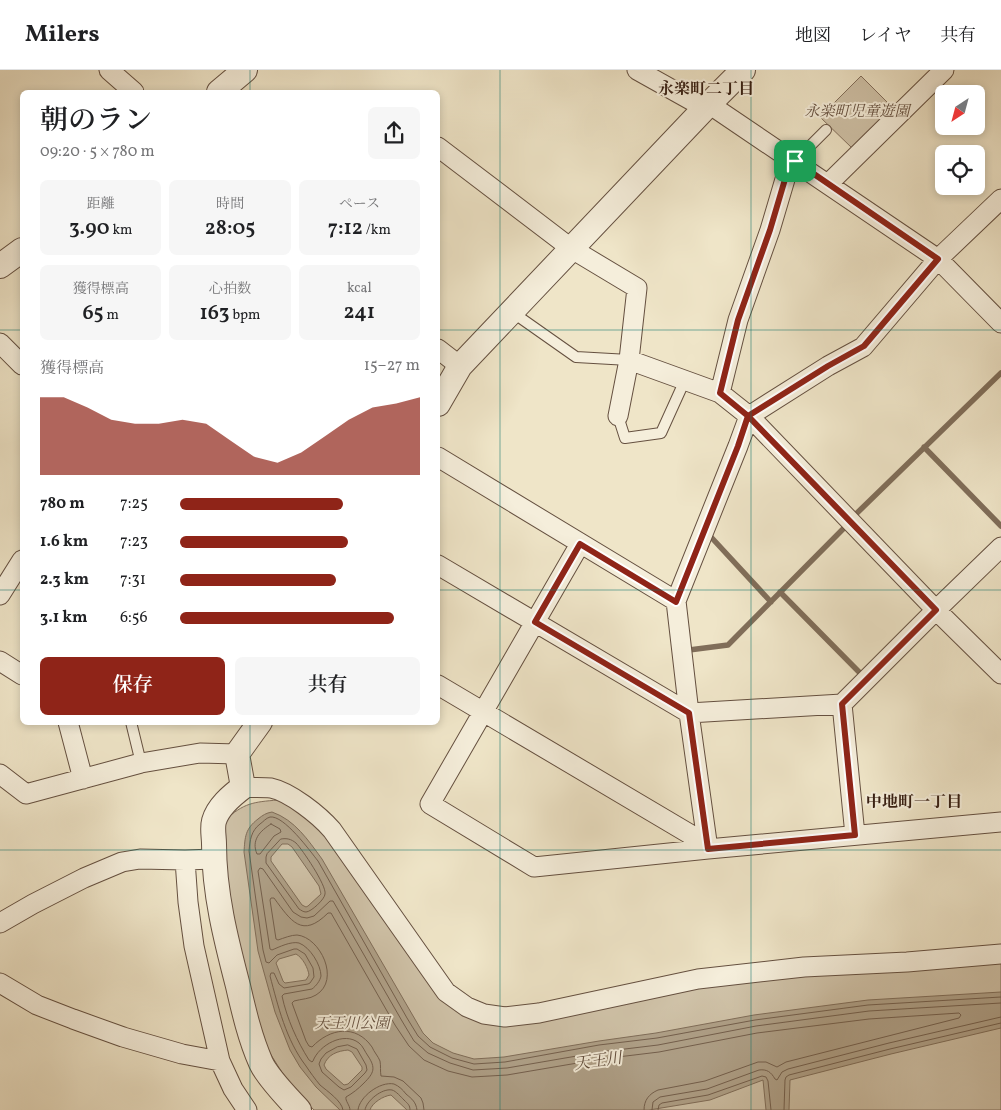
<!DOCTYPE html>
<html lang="ja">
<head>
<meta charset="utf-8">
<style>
  body { margin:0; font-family:Vollkorn,"Noto Serif JP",serif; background:#f6f6f6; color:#202124; height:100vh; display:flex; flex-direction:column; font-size:19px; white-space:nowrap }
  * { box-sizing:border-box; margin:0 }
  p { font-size:16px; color:#757577 }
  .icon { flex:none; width:28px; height:28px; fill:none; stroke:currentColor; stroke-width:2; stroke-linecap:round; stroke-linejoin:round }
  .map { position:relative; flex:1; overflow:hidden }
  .sheet { position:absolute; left:20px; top:20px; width:420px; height:635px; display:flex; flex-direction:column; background:#fff; border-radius:8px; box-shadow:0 2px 8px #0003 }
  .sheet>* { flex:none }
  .needle { width:32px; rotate:216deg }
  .buttons { position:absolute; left:935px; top:15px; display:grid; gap:10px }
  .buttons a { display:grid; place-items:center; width:50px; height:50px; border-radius:8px; background:#fff; box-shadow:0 2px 8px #0003; font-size:25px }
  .pin { position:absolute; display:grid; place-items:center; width:42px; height:42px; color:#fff; margin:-21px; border-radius:10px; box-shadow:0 2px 8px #0006 }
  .round { display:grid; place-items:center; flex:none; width:52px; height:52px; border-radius:8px; background:#f6f6f6 }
  .head { display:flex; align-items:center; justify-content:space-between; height:85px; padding:0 20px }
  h1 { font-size:28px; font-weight:600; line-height:38px }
  .figures { display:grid; grid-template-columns:repeat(3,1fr); gap:8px; height:85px; padding:5px 20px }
  .figures div { display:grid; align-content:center; border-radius:8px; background:#f6f6f6; text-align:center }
  .figures b { font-size:21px; font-weight:600 }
  .figures small { font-size:14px; font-weight:400 }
  .figures p { font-size:14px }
  .chart { height:140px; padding:10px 20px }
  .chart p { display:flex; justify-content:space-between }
  .chart svg { width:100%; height:90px; margin-top:5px; fill:#8f2418; opacity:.7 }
  .button { display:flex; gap:10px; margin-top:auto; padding:10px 20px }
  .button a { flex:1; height:58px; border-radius:8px; background:#8f2418; color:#fff; font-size:20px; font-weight:600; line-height:58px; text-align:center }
  .button a+a { background:#f6f6f6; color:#202124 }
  ul { padding:0 20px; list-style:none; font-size:16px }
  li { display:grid; grid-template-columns:80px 60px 1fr; align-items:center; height:38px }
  li i { height:12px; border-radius:6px; background:#8f2418 }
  header { display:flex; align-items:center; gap:30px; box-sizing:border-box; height:70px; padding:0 25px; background:#fff; border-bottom:1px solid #e0e0e0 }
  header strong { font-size:24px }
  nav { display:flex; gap:28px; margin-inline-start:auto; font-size:18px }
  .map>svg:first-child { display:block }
  .green { fill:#d0c3a9; stroke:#84715e }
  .water { fill:#b0a28a; stroke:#806e5a; fill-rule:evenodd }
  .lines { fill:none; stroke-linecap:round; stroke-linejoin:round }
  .shore { stroke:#74604e; stroke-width:1 }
  .stream { stroke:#806e5a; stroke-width:5.5 }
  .service-casing { stroke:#655040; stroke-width:12 }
  .minor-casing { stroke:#655040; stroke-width:21 }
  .tertiary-casing { stroke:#655040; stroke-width:26 }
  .service { stroke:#f5eedb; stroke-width:10 }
  .minor { stroke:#f5eedb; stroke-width:19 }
  .tertiary { stroke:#f5eedb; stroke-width:24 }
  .route-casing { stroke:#fff; stroke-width:10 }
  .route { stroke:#8f2418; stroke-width:6 }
  .grid { fill:none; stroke:#0f766e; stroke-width:1; stroke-opacity:0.55 }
  .labels { text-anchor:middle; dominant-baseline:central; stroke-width:4; stroke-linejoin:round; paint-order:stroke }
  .park-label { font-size:15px; font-style:italic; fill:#655040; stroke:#f5eedb }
  .neighbourhood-label { font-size:16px; font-weight:bold; fill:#371f13; stroke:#f5eedb }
  .water-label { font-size:16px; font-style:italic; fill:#614d3d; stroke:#f5eedb }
</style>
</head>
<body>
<header>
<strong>Milers</strong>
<nav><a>地図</a><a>レイヤ</a><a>共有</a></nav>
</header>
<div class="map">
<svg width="1001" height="1040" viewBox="0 0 1001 1040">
  <rect width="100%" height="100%" fill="#efe5c8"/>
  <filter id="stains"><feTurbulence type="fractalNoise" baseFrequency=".004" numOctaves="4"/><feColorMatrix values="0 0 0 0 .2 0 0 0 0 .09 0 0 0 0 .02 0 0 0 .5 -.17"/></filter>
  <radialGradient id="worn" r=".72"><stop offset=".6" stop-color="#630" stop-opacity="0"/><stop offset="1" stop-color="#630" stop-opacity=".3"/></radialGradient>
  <path class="green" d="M861,6L893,38L852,78L820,47Z
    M278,730L296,736L310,748L480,950L720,913L858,899L1001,892V1040H314L290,1015L266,977L256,957L225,808V750C244,733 253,732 278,730Z"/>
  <path class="water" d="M272,742C295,750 308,770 322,789L423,963L433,973L453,983L474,989L504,987L599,971L656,963L754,945L868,930L1001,922V958L891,984L790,1010L789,1040H766L763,1010L710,1030L649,1040H407L391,1025C383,1026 372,1033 370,1040H340L316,1017L300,997L290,980L275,942L258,881L244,782C245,767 245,759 258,749C263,745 266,743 272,742ZM282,774H288L292,777L319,816L321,824L308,836L306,837L302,835L271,791V787ZM296,884C303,888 308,898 309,905L306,910L285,913L283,911L276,893L279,889ZM348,980L352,982L362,997V1000L348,1014L344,1015L326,999L324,995C328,984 338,981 348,980Z"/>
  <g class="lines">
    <path class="shore" d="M271,754L280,759L281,762L274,766L260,784H257C251,770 260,761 271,754Z
      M281,769C287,768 291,769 296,773C302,779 327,816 325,824C325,829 311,842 306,842C303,842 301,840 299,839L266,793V787L267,784Z
      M348,975L357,979L366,995L367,1000L365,1003L351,1017L344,1020L339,1017L322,1002L319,994L321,989L326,983L337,977Z
      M343,1040C342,1031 327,1021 320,1015C315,1009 310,1002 306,996C286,970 278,936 270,906L271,903H274L279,914L284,918L308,914L310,913L314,907L313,898L305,884L297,879H294L277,885L269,893L266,892L263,880L249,781C250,770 251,761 260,754C263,752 266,748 270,747C284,745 310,781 318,791L407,948L418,966L430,977L452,988L474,994L505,992L599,975L657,968L755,950L868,935L1001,927
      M350,1040C350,1035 345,1031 346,1027C353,1023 358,1019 364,1013C374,1003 376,998 368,986C365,982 363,976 359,973C344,961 319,975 313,991L312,992L309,990C297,971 287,949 282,926L284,924L312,919C316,916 320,911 321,906C321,895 310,877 299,873C291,871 279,877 272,880L270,879L258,801L260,798L263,799L293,842L301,847L307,848L314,846L330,831H333L402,951L414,971L428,983L450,993L473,1000L507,998L600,982L658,975L756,956L869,941L1001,933
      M358,1040C359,1027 380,1011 394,1014C399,1016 403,1020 406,1024C412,1029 416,1032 417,1040
      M365,1040C366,1031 382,1018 392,1020C396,1021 401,1027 404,1030C408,1034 410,1035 410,1040
      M424,1040L423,1033L421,1028L403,1011L394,1007L381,1006C380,1001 381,996 380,991C378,986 374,982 372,977C356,954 330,958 312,977L309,976L306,971L292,933L294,931C301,929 310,929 316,925C341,910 320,867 297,865C291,865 284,868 278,870L276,869L270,830L271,828H274C291,851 302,869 328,843H331L395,955L409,976L424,990L448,1001L472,1007L507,1005L601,989L659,982L757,963L869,949L959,943L961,945L959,948L786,992L777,997L766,992H758L705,1011L658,1020C649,1024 644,1030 644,1040
      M652,1040L653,1032L660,1027L707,1019L759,1000C767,999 771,1002 775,1009L777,1010L782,1002L788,999L889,973L1001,947
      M658,1040L659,1035L662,1033L708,1025L762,1006L766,1007L768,1011L771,1040
      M784,1040L785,1010L786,1007L789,1005L890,979L1001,953"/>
    <path class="stream" d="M924,377L1001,456
      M857,443L1001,303
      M711,467L771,532
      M780,522L861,604
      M689,580L728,575L845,457"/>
    <defs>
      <path id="service" d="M795,91L826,60
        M512,242L576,287L629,290
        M618,346L625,368L661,363L685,310
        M131,652L141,693"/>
      <path id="minor" d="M109,0L134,22
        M637,0L705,38
        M709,34L938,189L1001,253
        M438,77L572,179L637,218L629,290L618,346
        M828,114L944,0
        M0,273L22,295
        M438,279L460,296
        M629,290L720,323L749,346L936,540L1001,604
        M720,323L738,250L770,160L791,89
        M438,387L676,531
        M580,474L430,734L534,797L708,779L1001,752
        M438,495L689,643L842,634
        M0,525L22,490
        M0,591L22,605
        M438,615L693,766L708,779
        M68,652L83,709
        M0,704L26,724L141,693L200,683L237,684
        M243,717C252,718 262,717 271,718C290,722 319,745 332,760L446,922L467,937L484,944L505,947L539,943L698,909L804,897L907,892L1001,884
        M855,765L842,634L936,540L1001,477
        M708,779L689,643L676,531L738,376L749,346L828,296L863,277L938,189L1001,129
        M185,790L188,832L194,876L220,991L233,1019L247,1040
        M0,853L33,834L84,808L122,792L140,789L185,790L214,789
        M0,913L37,935L73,949L123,967L182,984L220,991"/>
      <path id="tertiary" d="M219,22L245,0
        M0,196L22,180
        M438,334L460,296L705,38L743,0
        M260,652L237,684L243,717C231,726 218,737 214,751C212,758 214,767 214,774C214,823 226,870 238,916C244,942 250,968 261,993C268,1008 288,1028 299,1040"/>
    </defs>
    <use href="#service" class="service-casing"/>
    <use href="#minor" class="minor-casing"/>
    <use href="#tertiary" class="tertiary-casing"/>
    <use href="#service" class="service"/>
    <use href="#minor" class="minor"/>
    <use href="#tertiary" class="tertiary"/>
  </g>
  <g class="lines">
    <defs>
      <path id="route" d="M795,91L791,89L770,160L738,250L720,323L748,346L738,376L676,532L580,474L535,552L689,643L708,779L855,765L842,634L936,540L748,346L828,296L864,276L938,189L795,91"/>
    </defs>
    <use href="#route" class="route-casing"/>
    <use href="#route" class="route"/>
  </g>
  <path class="grid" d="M250,0V22M500,0V1040M751,0V1040M0,260H22M438,260H1001M0,520H22M438,520H1001M250,652V1040M0,780H1001"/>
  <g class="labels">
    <g class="park-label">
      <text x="857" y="42">永楽町児童遊園</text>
      <text x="352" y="954">天王川公園</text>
    </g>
    <g class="neighbourhood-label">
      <text x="706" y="20">永楽町二丁目</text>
      <text x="914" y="733">中地町一丁目</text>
    </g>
    <g class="water-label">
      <text transform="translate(598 992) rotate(-8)">天王川</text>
    </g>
  </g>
  <rect width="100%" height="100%" filter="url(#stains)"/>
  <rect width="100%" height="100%" fill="url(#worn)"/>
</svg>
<div class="buttons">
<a><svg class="needle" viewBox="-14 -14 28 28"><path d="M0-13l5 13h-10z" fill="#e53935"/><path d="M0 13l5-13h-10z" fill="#757577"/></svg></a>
<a><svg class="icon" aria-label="locate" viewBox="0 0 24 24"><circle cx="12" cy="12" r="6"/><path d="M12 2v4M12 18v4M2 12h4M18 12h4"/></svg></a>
</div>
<div class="pin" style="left:795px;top:91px;background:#1e9e55"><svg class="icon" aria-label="arrive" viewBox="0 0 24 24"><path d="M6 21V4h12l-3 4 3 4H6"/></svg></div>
<section class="sheet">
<div class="head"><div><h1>朝のラン</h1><p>09:20 · 5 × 780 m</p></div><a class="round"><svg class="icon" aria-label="share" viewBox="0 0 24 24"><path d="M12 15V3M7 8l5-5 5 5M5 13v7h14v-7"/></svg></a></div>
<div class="figures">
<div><p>距離</p><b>3.90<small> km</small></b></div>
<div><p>時間</p><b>28:05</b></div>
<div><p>ペース</p><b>7:12<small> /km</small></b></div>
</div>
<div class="figures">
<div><p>獲得標高</p><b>65<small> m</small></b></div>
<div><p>心拍数</p><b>163<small> bpm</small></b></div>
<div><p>kcal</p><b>241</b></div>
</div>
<div class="chart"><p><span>獲得標高</span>15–27 m</p>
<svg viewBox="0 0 160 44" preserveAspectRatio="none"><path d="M0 44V6L10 6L20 11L30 17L40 19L50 19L60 17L70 19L80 27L90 35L100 38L110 33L120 25L130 17L140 11L150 9L160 6V44z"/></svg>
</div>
<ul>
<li><b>780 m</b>7:25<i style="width:68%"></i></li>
<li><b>1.6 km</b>7:23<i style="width:70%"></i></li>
<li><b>2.3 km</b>7:31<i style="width:65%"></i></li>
<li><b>3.1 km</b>6:56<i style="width:89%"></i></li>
</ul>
<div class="button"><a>保存</a><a>共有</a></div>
</section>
</div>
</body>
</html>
